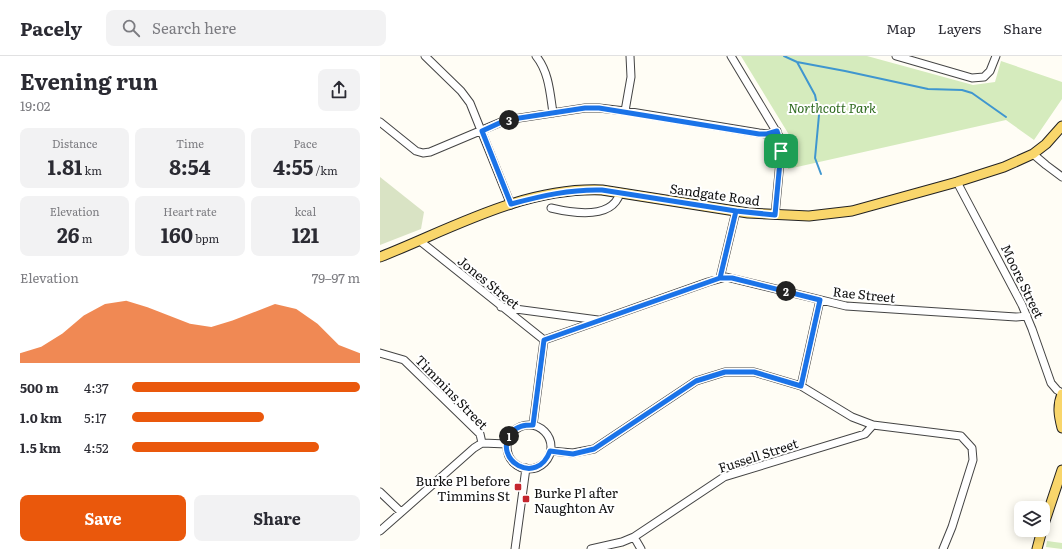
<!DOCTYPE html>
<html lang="en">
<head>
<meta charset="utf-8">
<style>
  body { margin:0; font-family:Literata,serif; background:#f2f2f3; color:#2b2b33; height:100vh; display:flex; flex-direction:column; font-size:15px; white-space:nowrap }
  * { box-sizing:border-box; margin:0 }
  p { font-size:13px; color:#7c7c81 }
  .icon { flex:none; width:22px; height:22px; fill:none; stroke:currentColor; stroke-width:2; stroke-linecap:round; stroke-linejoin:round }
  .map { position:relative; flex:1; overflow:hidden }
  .details { display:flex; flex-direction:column; background:#fff; width:380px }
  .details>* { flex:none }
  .buttons { position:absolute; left:634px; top:445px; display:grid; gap:8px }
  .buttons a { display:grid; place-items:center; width:36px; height:36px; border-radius:8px; background:#fff; box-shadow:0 2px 10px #0003; font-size:20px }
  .pin { position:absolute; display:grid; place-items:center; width:34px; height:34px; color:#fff; margin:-17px; border-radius:8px; box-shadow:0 2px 6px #0006 }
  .km { position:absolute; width:20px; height:20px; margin:-10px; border-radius:50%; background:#222; color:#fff; font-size:11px; line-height:20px; text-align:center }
  .round { display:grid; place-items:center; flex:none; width:42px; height:42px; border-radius:8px; background:#f2f2f3 }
  .summary { display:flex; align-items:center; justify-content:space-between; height:68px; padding:0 20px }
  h1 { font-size:22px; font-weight:700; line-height:30px }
  .metrics { display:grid; grid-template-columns:repeat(3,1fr); gap:6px; height:68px; padding:4px 20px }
  .metrics div { display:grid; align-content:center; border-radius:8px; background:#f2f2f3; text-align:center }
  .metrics b { font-size:20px; font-weight:700 }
  .metrics small { font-size:11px; font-weight:400 }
  .metrics p { font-size:11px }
  .chart { height:112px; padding:8px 20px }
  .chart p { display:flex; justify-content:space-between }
  .chart svg { width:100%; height:72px; margin-top:4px; fill:#ea580c; opacity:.7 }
  .button { display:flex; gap:8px; margin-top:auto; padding:8px 20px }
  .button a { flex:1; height:46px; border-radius:8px; background:#ea580c; color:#fff; font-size:16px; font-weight:700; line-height:46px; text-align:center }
  .button a+a { background:#f2f2f3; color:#2b2b33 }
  ul { padding:0 20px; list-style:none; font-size:13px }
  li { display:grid; grid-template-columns:64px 48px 1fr; align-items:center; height:30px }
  li i { height:10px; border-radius:5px; background:#ea580c }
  header { display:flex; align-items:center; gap:24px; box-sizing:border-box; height:56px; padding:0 20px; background:#fff; border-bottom:1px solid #e1e1e2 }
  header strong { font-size:19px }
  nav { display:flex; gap:22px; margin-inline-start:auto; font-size:14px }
  .search { width:280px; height:36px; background:#f2f2f3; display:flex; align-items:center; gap:10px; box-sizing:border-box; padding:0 14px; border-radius:8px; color:#7c7c81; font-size:15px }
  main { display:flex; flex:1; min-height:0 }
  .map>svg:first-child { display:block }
  .green { fill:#d5ebbd }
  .cemetery { fill:#d9e3c4 }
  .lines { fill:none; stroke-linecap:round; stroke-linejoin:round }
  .stream { stroke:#3f96cf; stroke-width:2 }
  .minor-casing { stroke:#444; stroke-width:9 }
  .major-casing { stroke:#222; stroke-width:11 }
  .minor { stroke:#fff; stroke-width:7 }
  .major { stroke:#f9d66b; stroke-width:9 }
  .route-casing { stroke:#fff; stroke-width:8 }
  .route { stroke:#1a73e8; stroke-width:5 }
  .poi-dot { fill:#c4262e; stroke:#fff; stroke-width:1.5 }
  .labels { text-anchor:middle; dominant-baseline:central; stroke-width:4; stroke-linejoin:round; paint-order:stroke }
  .park-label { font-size:13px; font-style:italic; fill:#2f6b1f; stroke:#fff }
  .street-label { font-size:13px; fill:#111; stroke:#fff }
  .poi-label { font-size:13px; fill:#111; stroke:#fff; text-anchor:end }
</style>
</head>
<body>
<header>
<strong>Pacely</strong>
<div class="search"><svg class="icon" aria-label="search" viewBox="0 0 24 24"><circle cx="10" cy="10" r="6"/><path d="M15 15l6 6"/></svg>Search here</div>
<nav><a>Map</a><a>Layers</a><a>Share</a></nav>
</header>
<main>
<section class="details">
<div class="summary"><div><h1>Evening run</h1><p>19:02</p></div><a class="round"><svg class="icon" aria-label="share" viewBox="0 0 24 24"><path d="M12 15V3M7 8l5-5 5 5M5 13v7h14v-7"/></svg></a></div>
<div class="metrics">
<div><p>Distance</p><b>1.81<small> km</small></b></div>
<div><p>Time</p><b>8:54</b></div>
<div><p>Pace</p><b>4:55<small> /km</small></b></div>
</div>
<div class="metrics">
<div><p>Elevation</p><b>26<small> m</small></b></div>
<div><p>Heart rate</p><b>160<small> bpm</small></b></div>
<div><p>kcal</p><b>121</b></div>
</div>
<div class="chart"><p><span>Elevation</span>79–97 m</p>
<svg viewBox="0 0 160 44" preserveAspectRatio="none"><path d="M0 44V38L10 34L20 26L30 15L40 8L50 6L60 10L70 15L80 20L90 22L100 18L110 13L120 8L130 11L140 20L150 33L160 38V44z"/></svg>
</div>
<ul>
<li><b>500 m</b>4:37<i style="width:100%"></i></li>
<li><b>1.0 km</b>5:17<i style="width:58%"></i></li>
<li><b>1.5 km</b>4:52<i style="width:82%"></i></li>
</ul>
<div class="button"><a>Save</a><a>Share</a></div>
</section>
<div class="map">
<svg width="682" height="493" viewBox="0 0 682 493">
  <rect width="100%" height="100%" fill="#fffdf5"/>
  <path class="green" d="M361,0H487L593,29L615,26L621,5L682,26V43L654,84L626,64L408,113L411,82Z
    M667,485L682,487V493L666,491Z"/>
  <path class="cemetery" d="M0,121L44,156L41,173L0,189Z"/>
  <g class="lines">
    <path class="stream" d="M404,0L417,6L465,15L548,33L582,34L592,37L626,61
      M417,6L435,39L439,59L435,102L441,118"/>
    <defs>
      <path id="minor" d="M45,0L81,35L90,47L131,149
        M156,0C169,16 170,37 173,57
        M351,0L399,80L401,95L395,159
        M516,0L592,22L604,21L610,15L616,0
        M245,55L251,21L250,0
        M0,66L36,95L43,97L50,96L126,64L205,52H219L245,55L379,77L387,78L397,75
        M653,98L666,109L682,121
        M577,126L642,249L652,273L671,327L677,334L682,337
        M171,152C192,157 232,164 240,137
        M40,185L164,284
        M340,222L356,155
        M121,251L218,264
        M164,284L328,226L346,221L466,250L636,261L647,260
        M0,297L24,304L100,378L102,387
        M421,330L440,244
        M127 391a22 22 0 1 1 44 0a22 22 0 1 1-44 0Z
        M153,369L164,284
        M171,395L193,397L214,393L316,325L345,316H374L421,330L472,361L493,369L581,380L592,392L593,404L572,471L563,493
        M0,436L21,456
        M0,475L94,392L102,387L127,388
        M254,481L261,493
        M135,493L146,412
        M211,493L242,486L254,481L344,421L485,378L493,369"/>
      <path id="major" d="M0,201C71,173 143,131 222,134L368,157L429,160L472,155L577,126L624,111L653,98L666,88L682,70
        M682,338C677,350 679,360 682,372
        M663,471L682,414
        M657,493L662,474"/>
    </defs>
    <use href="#minor" class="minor-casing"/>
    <use href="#major" class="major-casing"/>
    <use href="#minor" class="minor"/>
    <use href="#major" class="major"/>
  </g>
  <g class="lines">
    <defs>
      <path id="route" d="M401,95L395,159L356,155L340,222L164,284L153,369C144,369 137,370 131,377C112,404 157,431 170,395L193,398L214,393L316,325L345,316H374L421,330L440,244L352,222H340L356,155L222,134C191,133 161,140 131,148L102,75L126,64L205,52H219L379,78H387L397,75L400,84L401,95"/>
    </defs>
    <use href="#route" class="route-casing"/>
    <use href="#route" class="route"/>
  </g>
  <g class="poi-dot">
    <rect x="134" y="427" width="8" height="8" rx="2"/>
    <rect x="142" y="439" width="8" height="8" rx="2"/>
  </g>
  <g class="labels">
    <g class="park-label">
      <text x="452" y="51">Northcott Park</text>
    </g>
    <g class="street-label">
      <text transform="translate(335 138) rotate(8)">Sandgate Road</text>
      <text transform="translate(643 225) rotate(64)">Moore Street</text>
      <text transform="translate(109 226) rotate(39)">Jones Street</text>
      <text transform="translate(484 238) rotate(6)">Rae Street</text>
      <text transform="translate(72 336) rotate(46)">Timmins Street</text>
      <text transform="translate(378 399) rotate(-18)">Fussell Street</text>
    </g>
    <g class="poi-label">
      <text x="130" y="424">Burke Pl before<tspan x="130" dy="15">Timmins St</tspan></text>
      <text x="154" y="436" text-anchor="start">Burke Pl after<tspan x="154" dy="15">Naughton Av</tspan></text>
    </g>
  </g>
</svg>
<div class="buttons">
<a><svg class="icon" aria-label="layers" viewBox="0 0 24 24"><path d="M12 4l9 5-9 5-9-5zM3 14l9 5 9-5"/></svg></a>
</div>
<div class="pin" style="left:401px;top:95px;background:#1e9e55"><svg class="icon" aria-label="arrive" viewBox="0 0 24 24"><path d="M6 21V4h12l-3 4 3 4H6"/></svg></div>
<b class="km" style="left:129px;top:380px">1</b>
<b class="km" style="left:406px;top:235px">2</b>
<b class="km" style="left:129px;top:64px">3</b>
</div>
</main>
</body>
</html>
